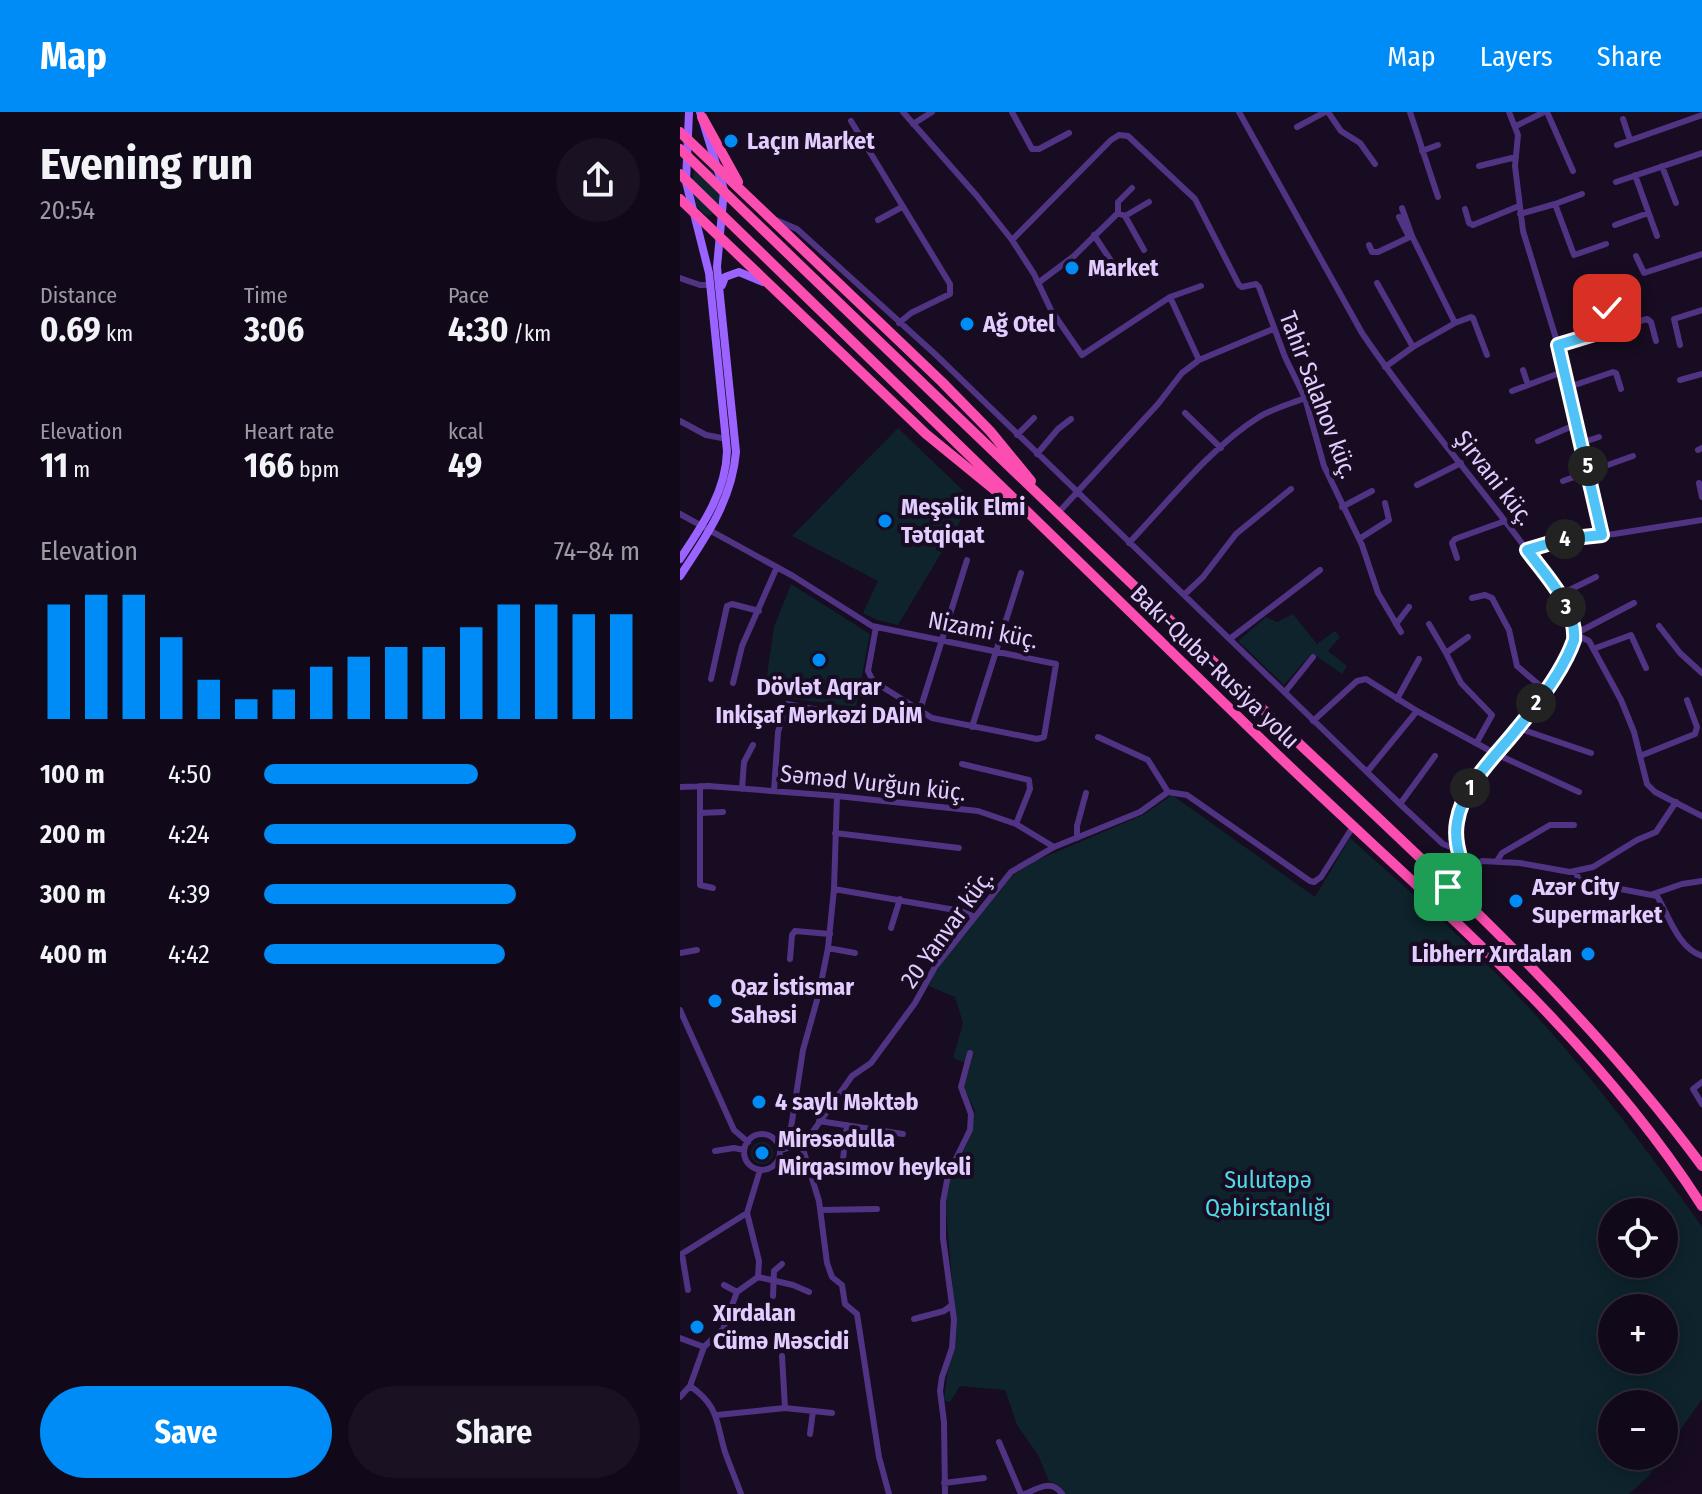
<!DOCTYPE html>
<html lang="en">
<head>
<meta charset="utf-8">
<style>
  body { margin:0; font-family:"Fira Sans Condensed",sans-serif; background:#1a1222; color:#f1f3f6; height:100vh; display:flex; flex-direction:column; font-size:30px; white-space:nowrap }
  * { box-sizing:border-box; margin:0 }
  p { font-size:26px; color:#9c9aa2 }
  .icon { flex:none; width:44px; height:44px; fill:none; stroke:currentColor; stroke-width:2; stroke-linecap:round; stroke-linejoin:round }
  .map { position:relative; flex:1; overflow:hidden }
  .panel { display:flex; flex-direction:column; background:#110919; width:680px }
  .panel>* { flex:none }
  .buttons { position:absolute; left:918px; top:1086px; display:grid; gap:16px }
  .buttons a { display:grid; place-items:center; width:80px; height:80px; border-radius:50%; background:#110919; box-shadow:0 4px 20px #0003,0 0 0 2px #302a38; font-size:40px }
  .pin { position:absolute; display:grid; place-items:center; width:68px; height:68px; color:#fff; margin:-34px; border-radius:16px; box-shadow:0 4px 12px #0006 }
  .km { position:absolute; width:40px; height:40px; margin:-20px; border-radius:50%; background:#222; color:#fff; font-size:22px; line-height:40px; text-align:center }
  .round { display:grid; place-items:center; flex:none; width:84px; height:84px; border-radius:42px; background:#1a1222 }
  .summary { display:flex; align-items:center; justify-content:space-between; height:136px; padding:0 40px }
  h1 { font-size:44px; font-weight:700; line-height:60px }
  .figures { display:grid; grid-template-columns:repeat(3,1fr); gap:12px; height:136px; padding:8px 40px }
  .figures div { display:grid; align-content:center }
  .figures b { font-size:34px; font-weight:700 }
  .figures small { font-size:22px; font-weight:400 }
  .figures p { font-size:22px }
  .chart { height:224px; padding:16px 40px }
  .chart p { display:flex; justify-content:space-between }
  .chart svg { width:100%; height:144px; margin-top:8px; stroke:#008cf7; stroke-width:6 }
  .button { display:flex; gap:16px; margin-top:auto; padding:16px 40px }
  .button a { flex:1; height:92px; border-radius:48px; background:#008cf7; color:#fff; font-size:32px; font-weight:700; line-height:92px; text-align:center }
  .button a+a { background:#1a1222; color:#f1f3f6 }
  ul { padding:0 40px; list-style:none; font-size:26px }
  li { display:grid; grid-template-columns:128px 96px 1fr; align-items:center; height:60px }
  li i { height:20px; border-radius:10px; background:#008cf7 }
  header { display:flex; align-items:center; gap:48px; box-sizing:border-box; height:112px; padding:0 40px; background:#008cf7; color:#fff }
  header strong { font-size:38px }
  nav { display:flex; gap:44px; margin-inline-start:auto; font-size:28px }
  main { display:flex; flex:1; min-height:0 }
  .map>svg:first-child { display:block }
  .green { fill:#0e232c; fill-rule:evenodd }
  .lines { fill:none; stroke-linecap:round; stroke-linejoin:round }
  .minor { stroke:#513383; stroke-width:6 }
  .secondary { stroke:#9b63ff; stroke-width:8 }
  .trunk { stroke:#fc4db0; stroke-width:10 }
  .route-casing { stroke:#fff; stroke-width:16 }
  .route { stroke:#4fc3f7; stroke-width:10 }
  .poi-dot { fill:#008cf7; stroke:#170c21; stroke-width:3 }
  .labels { text-anchor:middle; dominant-baseline:central; stroke-width:8; stroke-linejoin:round; paint-order:stroke }
  .poi-label { font-size:24px; font-weight:bold; fill:#e3ccff; stroke:#170c21; text-anchor:start }
  .street-label { font-size:24px; fill:#e3ccff; stroke:#170c21 }
  .park-label { font-size:24px; fill:#51dae6; stroke:#170c21 }
</style>
</head>
<body>
<header>
<strong>Map</strong>
<nav><a>Map</a><a>Layers</a><a>Share</a></nav>
</header>
<main>
<section class="panel">
<div class="summary"><div><h1>Evening run</h1><p>20:54</p></div><a class="round"><svg class="icon" aria-label="share" viewBox="0 0 24 24"><path d="M12 15V3M7 8l5-5 5 5M5 13v7h14v-7"/></svg></a></div>
<div class="figures">
<div><p>Distance</p><b>0.69<small> km</small></b></div>
<div><p>Time</p><b>3:06</b></div>
<div><p>Pace</p><b>4:30<small> /km</small></b></div>
</div>
<div class="figures">
<div><p>Elevation</p><b>11<small> m</small></b></div>
<div><p>Heart rate</p><b>166<small> bpm</small></b></div>
<div><p>kcal</p><b>49</b></div>
</div>
<div class="chart"><p><span>Elevation</span>74–84 m</p>
<svg viewBox="0 0 160 44" preserveAspectRatio="none"><path d="M5 44V9M15 44V6M25 44V6M35 44V19M45 44V32M55 44V38M65 44V35M75 44V28M85 44V25M95 44V22M105 44V22M115 44V16M125 44V9M135 44V9M145 44V12M155 44V12"/></svg>
</div>
<ul>
<li><b>100 m</b>4:50<i style="width:57%"></i></li>
<li><b>200 m</b>4:24<i style="width:83%"></i></li>
<li><b>300 m</b>4:39<i style="width:67%"></i></li>
<li><b>400 m</b>4:42<i style="width:64%"></i></li>
</ul>
<div class="button"><a>Save</a><a>Share</a></div>
</section>
<div class="map">
<svg width="1022" height="1382" viewBox="0 0 1022 1382">
  <rect width="100%" height="100%" fill="#170c21"/>
  <path class="green" d="M22,52L34,59C40,72 41,86 36,100L29,104C12,99 11,73 14,58Z
    M218,316L293,388L218,513L197,508L183,501L198,469L112,424Z
    M111,472L190,522L176,595L84,583L94,515Z
    M613,502L637,532L655,519L660,525L648,539L667,554L662,562L632,541L604,573L558,529L586,505L597,510Z
    M492,683L635,785L670,726C715,767 762,806 804,849C885,929 954,1019 1020,1112L1022,1115V1287L984,1341V1292H932V1344H982L969,1364L949,1382H385L379,1374L369,1369L358,1343L337,1313L325,1278L280,1274L270,1290L264,1288L275,1202L266,1099L268,1070L292,1022L295,999L284,976L289,952L273,946L283,911L275,885L249,874L257,856L330,765L355,749L463,703ZM932,1100H984V1152H932ZM932,1196H984V1248H932Z
    M71 1041a11 11 0 1 1 22 0a11 11 0 1 1-22 0Z"/>
  <g class="lines">
    <path class="minor" d="M223,0L297,84L332,128L354,162L371,198L402,243L490,185L521,174
      M332,0L352,37H359L389,21
      M559,0L682,221C732,295 791,363 844,434C861,458 889,486 894,516C897,531 887,543 879,555C866,576 854,596 839,615C816,644 782,673 777,711C774,728 780,743 784,759
      M648,0L661,19L680,31L695,52
      M730,0L758,85
      M829,0L838,23L835,54L843,119L878,233L922,423
      M867,0L893,59
      M943,7L950,28
      M171,9L270,172V182L231,201L219,211
      M233,12L252,0
      M836,14L864,0
      M617,15L645,0
      M937,33L1022,3
      M742,39L758,33
      M799,54L836,45
      M982,54L996,91
      M955,63L977,124
      M936,70L1022,41
      M875,92L902,82
      M785,97L789,111L793,113L839,94
      M438,101V90L452,76
      M840,102L875,92L894,143L926,132
      M445,104L469,90
      M719,105L729,125
      M96,108L117,117L255,242L720,692L763,732L778,738
      M198,108L222,95
      M935,113L968,101
      M414,123L435,155
      M332,128L431,28L439,23L448,24L515,87L559,173L562,175L576,172L579,175L605,245L625,286L644,354L682,433L698,481L721,520
      M689,133L692,140H698L732,124
      M956,144L964,161L1022,142
      M0,166L20,173H30
      M358,171L394,144L438,101L445,104L464,138
      M697,171L733,235
      M490,185L519,248
      M927,196L934,216
      M775,211L791,205L793,206L807,243
      M878,233L967,207L971,210L976,229
      M1000,233L994,207L1022,198
      M705,255L733,235L775,211L732,124L722,96
      M843,258L848,273
      M1000,268L1022,262
      M889,275L933,260L936,261L941,277
      M832,279L885,259
      M505,301L541,336
      M0,309L26,323L47,327
      M337,323L354,306
      M858,329L897,312
      M901,331L919,325
      M1018,338L1022,336
      M357,342L378,317L391,307
      M883,369L953,344
      M1019,371L1022,385
      M737,373L781,351
      M662,395L692,379
      M378,401L478,292L502,261L519,248L593,217
      M0,402L113,464L192,514L376,552L364,625L357,627L252,606L193,569L188,559L196,515
      M679,427L709,408L705,391
      M449,431C488,390 531,335 579,305C592,297 610,292 625,286
      M847,438L884,427L934,422L1022,408
      M777,446L772,431L775,427L825,409
      M505,482L523,465L556,422L611,377
      M879,483L916,465
      M792,486L805,483L812,486L829,518L837,554L865,578
      M716,512L729,495
      M749,512L766,541
      M979,514L1000,541L1022,561
      M895,522L909,529L941,588L954,620L967,672L975,680L1022,704
      M895,522L954,491
      M788,525L766,541L781,571L812,603L797,630
      M551,526L640,458
      M913,537L951,523L966,556
      M31,567L47,494L52,492L79,499
      M53,571L62,534L97,455
      M605,580L633,545
      M189,582L193,569
      M717,587L739,547
      M240,598L287,448
      M633,609L677,569L686,567L737,599L816,642L899,680
      M292,615L341,461
      M838,616L911,641
      M418,625L468,648L488,680
      M960,644L1015,622L1017,615L1007,588
      M282,652L349,668L350,677L336,712
      M687,660L737,599
      M20,674V773L33,776
      M0,675L28,674L157,684L298,699L336,712L374,735
      M62,677L64,650L73,633
      M94,679L98,620L107,592L155,601
      M488,680L507,683L630,769L634,770L641,765L674,713
      M720,692L755,644
      M20,701L43,700
      M155,721L279,736
      M397,726V714L406,681
      M817,749L822,741L870,713H894
      M896,760L898,766L904,770L977,784C989,804 998,836 1022,844
      M768,775L784,759L802,749L840,751L890,760L913,755L957,728L976,720L996,690
      M154,777L281,799L295,805
      M973,782L1002,772L1022,769
      M211,816L220,787
      M148,836L175,841
      M0,841L17,838
      M110,847L112,823L115,819L150,822
      M0,898L54,1018L68,1030
      M1022,970L1013,977L1022,992
      M139,1009L223,1022
      M64 1040a18 18 0 1 1 36 0a18 18 0 1 1-36 0Z
      M96,1029L111,1016L123,938L139,881L148,836L154,777L157,684
      M121,1031L139,1089L147,1151L152,1165L162,1173L165,1192L177,1202L199,1345L209,1382
      M100,1038L115,1034L129,1025L172,964L191,951L235,891L255,855L331,760L374,735L460,700L488,680
      M35,1039L54,1036L64,1038
      M163,1047L167,1013
      M141,1098L197,1097
      M67,1101L79,1149L78,1165
      M2,1142L8,1178
      M0,1143L67,1101L80,1058
      M44,1173L57,1180
      M93,1184L94,1159L102,1152
      M234,1207L264,1199L272,1193L263,1126V1090L268,1063L290,1018L291,1002L281,975L290,941
      M0,1226L24,1235
      M102,1244L105,1296
      M10,1274C39,1294 36,1310 45,1340C50,1354 56,1368 61,1382
      M0,1285L10,1274L24,1235L43,1217L57,1180L78,1165L113,1173L129,1180
      M37,1303L105,1296L152,1301
      M130,1322L133,1299
      M319,1330L341,1382
      M264,1371L304,1366
      M265,1382L264,1310L260,1279L262,1265L272,1236L274,1208L272,1193
      M345,1382C358,1376 372,1367 382,1382"/>
    <path class="secondary" d="M42,173L45,165L59,160L83,170
      M0,447C22,414 46,380 47,339L29,161L6,70L9,0
      M0,464C26,425 52,388 56,340L37,155L44,78L20,0"/>
    <path class="trunk" d="M22,5L58,70
      M0,20L262,270L310,319L351,369
      M0,37C196,228 394,416 591,605C741,747 899,887 1022,1054
      M0,62C194,250 387,439 581,627C734,776 906,912 1022,1094
      M0,87L246,322L322,384"/>
  </g>
  <g class="lines">
    <defs>
      <path id="route" d="M768,775L784,759C779,742 774,727 777,710C783,673 815,645 837,617C856,594 884,557 894,528C897,495 865,463 847,438L884,427L922,423L878,233L934,216L927,196"/>
    </defs>
    <use href="#route" class="route-casing"/>
    <use href="#route" class="route"/>
  </g>
  <g class="poi-dot">
    <circle cx="51" cy="29" r="8"/>
    <circle cx="392" cy="156" r="8"/>
    <circle cx="287" cy="212" r="8"/>
    <circle cx="205" cy="409" r="8"/>
    <circle cx="139" cy="548" r="8"/>
    <circle cx="836" cy="789" r="8"/>
    <circle cx="908" cy="842" r="8"/>
    <circle cx="35" cy="889" r="8"/>
    <circle cx="79" cy="990" r="8"/>
    <circle cx="82" cy="1041" r="8"/>
    <circle cx="17" cy="1215" r="8"/>
  </g>
  <g class="labels">
    <g class="poi-label">
      <text x="67" y="29">Laçın Market</text>
      <text x="408" y="156">Market</text>
      <text x="303" y="212">Ağ Otel</text>
      <text x="221" y="395">Meşəlik Elmi<tspan x="221" dy="28">Tətqiqat</tspan></text>
      <text x="139" y="575" text-anchor="middle">Dövlət Aqrar<tspan x="139" dy="28">Inkişaf Mərkəzi DAİM</tspan></text>
      <text x="852" y="775">Azər City<tspan x="852" dy="28">Supermarket</tspan></text>
      <text x="892" y="842" text-anchor="end">Libherr Xırdalan</text>
      <text x="51" y="875">Qaz İstismar<tspan x="51" dy="28">Sahəsi</tspan></text>
      <text x="95" y="990">4 saylı Məktəb</text>
      <text x="98" y="1027">Mirəsədulla<tspan x="98" dy="28">Mirqasımov heykəli</tspan></text>
      <text x="33" y="1201">Xırdalan<tspan x="33" dy="28">Cümə Məscidi</tspan></text>
    </g>
    <g class="street-label">
      <text transform="translate(638 283) rotate(69)">Tahir Salahov küç.</text>
      <text transform="translate(814 366) rotate(52)">Şirvani küç.</text>
      <text transform="translate(303 518) rotate(11)">Nizami küç.</text>
      <text transform="translate(535 555) rotate(44)">Bakı-Quba-Rusiya yolu</text>
      <text transform="translate(193 671) rotate(6)">Səməd Vurğun küç.</text>
      <text transform="translate(267 817) rotate(-54)">20 Yanvar küç.</text>
    </g>
    <g class="park-label">
      <text x="588" y="1068">Sulutəpə<tspan x="588" dy="28">Qəbirstanlığı</tspan></text>
    </g>
  </g>
</svg>
<div class="buttons">
<a><svg class="icon" aria-label="locate" viewBox="0 0 24 24"><circle cx="12" cy="12" r="6"/><path d="M12 2v4M12 18v4M2 12h4M18 12h4"/></svg></a>
<a>+</a>
<a>−</a>
</div>
<div class="pin" style="left:768px;top:775px;background:#1e9e55"><svg class="icon" aria-label="arrive" viewBox="0 0 24 24"><path d="M6 21V4h12l-3 4 3 4H6"/></svg></div>
<div class="pin" style="left:927px;top:196px;background:#d93025"><svg class="icon" aria-label="check" viewBox="0 0 24 24"><path d="M5 12l5 5 9-10"/></svg></div>
<b class="km" style="left:790px;top:676px">1</b>
<b class="km" style="left:856px;top:591px">2</b>
<b class="km" style="left:886px;top:495px">3</b>
<b class="km" style="left:885px;top:427px">4</b>
<b class="km" style="left:908px;top:354px">5</b>
</div>
</main>
</body>
</html>
